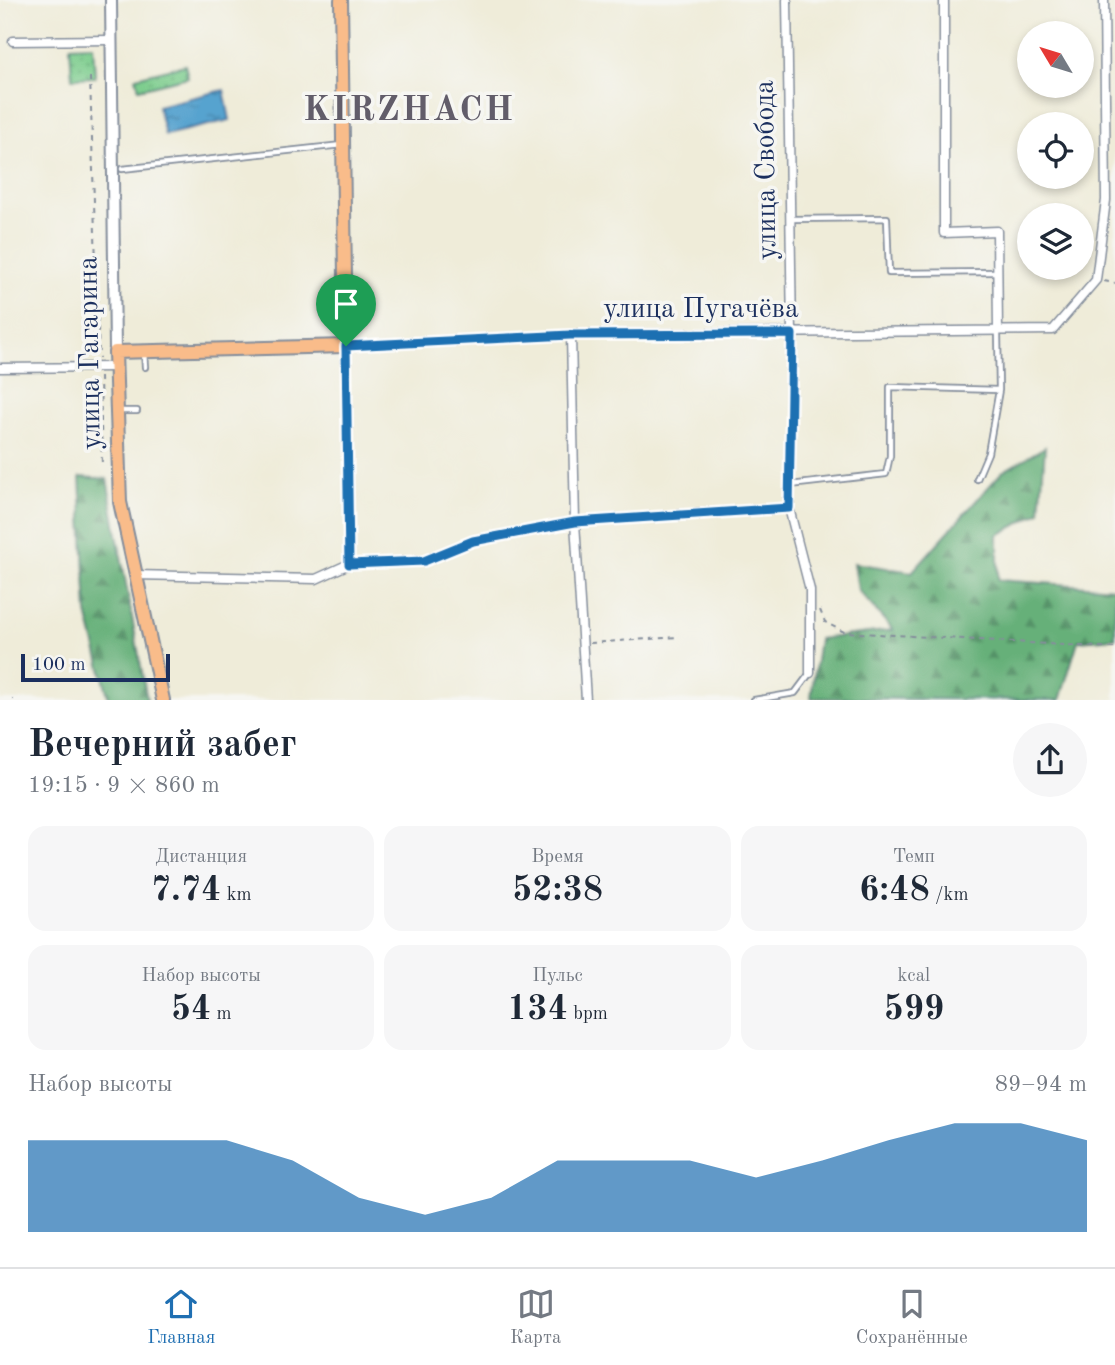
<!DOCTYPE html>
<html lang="ru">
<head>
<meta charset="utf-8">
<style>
  body { margin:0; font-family:"Old Standard TT",serif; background:#f6f6f7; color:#1f2937; height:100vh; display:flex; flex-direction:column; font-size:26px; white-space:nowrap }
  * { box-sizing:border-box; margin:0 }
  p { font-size:23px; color:#747a83 }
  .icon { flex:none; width:38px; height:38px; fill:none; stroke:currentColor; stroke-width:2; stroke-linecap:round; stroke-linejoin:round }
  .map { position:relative; height:700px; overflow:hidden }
  .panel { display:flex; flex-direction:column; background:#fff; flex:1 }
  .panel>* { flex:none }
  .needle { width:46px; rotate:308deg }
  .buttons { position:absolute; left:1017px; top:21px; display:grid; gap:14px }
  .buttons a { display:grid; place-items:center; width:77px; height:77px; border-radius:50%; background:#fff; box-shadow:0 4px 10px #0003; font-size:35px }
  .scale { position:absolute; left:21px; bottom:18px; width:149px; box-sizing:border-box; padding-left:7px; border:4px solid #1b2f5e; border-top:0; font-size:19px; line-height:24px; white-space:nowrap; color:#1b2f5e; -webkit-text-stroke:5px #f6f6f2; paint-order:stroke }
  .pin { position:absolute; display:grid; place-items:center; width:60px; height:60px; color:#fff; margin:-72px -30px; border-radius:50% 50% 50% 0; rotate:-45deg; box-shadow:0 0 7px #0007 }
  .pin .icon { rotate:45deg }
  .round { display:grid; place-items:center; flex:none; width:74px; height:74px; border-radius:37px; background:#f6f6f7 }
  .summary { display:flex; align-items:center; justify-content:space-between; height:119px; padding:0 28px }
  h1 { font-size:38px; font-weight:600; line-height:52px }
  .stats { display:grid; grid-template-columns:repeat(3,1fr); gap:10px; height:119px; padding:7px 28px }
  .stats div { display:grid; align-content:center; border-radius:18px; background:#f6f6f7; text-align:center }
  .stats b { font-size:35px; font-weight:600 }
  .stats small { font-size:19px; font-weight:400 }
  .stats p { font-size:19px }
  .chart { height:196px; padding:14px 28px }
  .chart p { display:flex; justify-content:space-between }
  .chart svg { width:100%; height:126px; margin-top:7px; fill:#1f6fb2; opacity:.7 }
  .menu { display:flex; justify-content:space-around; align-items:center; height:98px; border-top:2px solid #e0e1e3; background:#fff; font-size:19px; color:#747a83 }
  .menu a { display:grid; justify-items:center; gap:4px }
  .menu .selected { color:#1f6fb2 }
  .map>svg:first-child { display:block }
  .grass { fill:url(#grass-dots); stroke:#4c7e76; stroke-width:2 }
  .forest { fill:url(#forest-firs); stroke:#40706c; stroke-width:2 }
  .water { fill:url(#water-ripples); stroke:#386996; stroke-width:2 }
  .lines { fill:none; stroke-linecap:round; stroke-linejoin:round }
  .service-casing { stroke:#858e9c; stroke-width:8 }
  .minor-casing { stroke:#858e9c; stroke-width:11 }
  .tertiary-casing { stroke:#858e9c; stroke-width:14 }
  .primary-casing { stroke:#858e9c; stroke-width:16 }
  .path { stroke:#858e9c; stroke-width:2; stroke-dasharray:5 5; stroke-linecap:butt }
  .service { stroke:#fff; stroke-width:4.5 }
  .minor { stroke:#fff; stroke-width:8 }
  .tertiary { stroke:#fff; stroke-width:10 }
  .primary { stroke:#f9bc8a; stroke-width:12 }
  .route-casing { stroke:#fff; stroke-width:14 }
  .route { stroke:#1f6fb2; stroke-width:9 }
  .labels { text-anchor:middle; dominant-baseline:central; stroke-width:7; stroke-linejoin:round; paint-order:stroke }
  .street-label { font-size:28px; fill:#1b2f5e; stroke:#f6f6f2 }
  .district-label { font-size:35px; font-weight:bold; letter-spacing:2px; fill:#625d6a; stroke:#f6f6f2 }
</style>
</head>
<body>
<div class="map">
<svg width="1115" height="700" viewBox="0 0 1115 700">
  <defs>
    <pattern id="grass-dots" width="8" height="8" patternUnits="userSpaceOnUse" patternTransform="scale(1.75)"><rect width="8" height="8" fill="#7ecd8e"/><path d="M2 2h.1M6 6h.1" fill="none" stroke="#6cb07d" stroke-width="1.8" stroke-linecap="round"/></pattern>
    <pattern id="forest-firs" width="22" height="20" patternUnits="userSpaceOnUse" patternTransform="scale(1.75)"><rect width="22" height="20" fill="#66b079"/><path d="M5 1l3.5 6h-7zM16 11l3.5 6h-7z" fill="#539066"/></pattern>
    <pattern id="water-ripples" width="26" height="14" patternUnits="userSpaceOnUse" patternTransform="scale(1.75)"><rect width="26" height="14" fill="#56a3cf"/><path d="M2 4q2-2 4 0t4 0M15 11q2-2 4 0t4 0" fill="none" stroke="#4685ab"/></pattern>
  </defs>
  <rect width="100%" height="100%" fill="#f6f6f2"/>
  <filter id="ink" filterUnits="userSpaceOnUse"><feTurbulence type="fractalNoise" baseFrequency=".0143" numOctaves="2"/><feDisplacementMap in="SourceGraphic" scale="14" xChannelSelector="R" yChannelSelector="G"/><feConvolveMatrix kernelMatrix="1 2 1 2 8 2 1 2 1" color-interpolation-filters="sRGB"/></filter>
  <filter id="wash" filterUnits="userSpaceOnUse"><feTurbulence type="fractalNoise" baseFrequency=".00686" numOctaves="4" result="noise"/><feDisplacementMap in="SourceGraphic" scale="28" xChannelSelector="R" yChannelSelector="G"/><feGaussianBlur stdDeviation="1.57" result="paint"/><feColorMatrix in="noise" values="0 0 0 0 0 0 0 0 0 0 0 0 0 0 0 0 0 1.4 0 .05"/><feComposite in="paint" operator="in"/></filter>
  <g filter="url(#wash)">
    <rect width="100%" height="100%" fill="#efecd9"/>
    <path class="grass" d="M93,45L95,77L72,78L70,46Z
      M185,65L188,77L139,89L136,77Z"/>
    <path class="forest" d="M1045,447L1040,512L998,535V580L1115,588V638L1078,641L1060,700L811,698L819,639L893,630L858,590L854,563L912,572L1002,472Z
      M80,477L107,479L147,700H109L87,613Z"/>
    <path class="water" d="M224,90L230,120L165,135L158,106Z"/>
  </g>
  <g filter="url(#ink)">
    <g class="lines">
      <defs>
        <path id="service" d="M122,169L342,145
          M791,219L887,218L889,273L997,272
          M144,352L145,367
          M117,411H137
          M977,479L988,453L999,390
          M790,485L886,474L890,456V387L999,390L998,332
          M754,700L795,693L810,673"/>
        <path id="minor" d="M787,0L792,334L789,508L810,590V673
          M944,0V233L997,231L998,331
          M13,41L111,40
          M571,335L575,522L586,700
          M0,368L115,367
          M349,564L346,346L571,335L1053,330L1096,280L1106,200L1104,0
          M134,575L316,579L349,564L424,561L473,541L575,522L789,508"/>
        <path id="tertiary" d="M111,0L115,352"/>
        <path id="primary" d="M163,700L120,502L115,352L346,346L341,0"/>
      </defs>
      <use href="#service" class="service-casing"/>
      <use href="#minor" class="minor-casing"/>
      <use href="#tertiary" class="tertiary-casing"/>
      <use href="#primary" class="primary-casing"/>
      <path class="path" d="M90,77L99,358
        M1104,281L1115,283
        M100,377L102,467
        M820,610L825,622L844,632L1115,648
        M590,643L678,637
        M13,699V700"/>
      <use href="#service" class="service"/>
      <use href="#minor" class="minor"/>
      <use href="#tertiary" class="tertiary"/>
      <use href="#primary" class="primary"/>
    </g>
  </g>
  <g class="lines" filter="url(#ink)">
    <defs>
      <path id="route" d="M792,334L789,508L575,522L473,541L424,561L349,564L346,346L570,335Z"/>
    </defs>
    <use href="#route" class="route-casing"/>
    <use href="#route" class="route"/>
  </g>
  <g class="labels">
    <g class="street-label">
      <text transform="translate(767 170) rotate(-91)">улица Свобода</text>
      <text x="701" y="310">улица Пугачёва</text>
      <text transform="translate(91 353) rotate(-91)">улица Гагарина</text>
    </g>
    <g class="district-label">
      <text x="409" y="110">KIRZHACH</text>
    </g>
  </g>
</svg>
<div class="buttons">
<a><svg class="needle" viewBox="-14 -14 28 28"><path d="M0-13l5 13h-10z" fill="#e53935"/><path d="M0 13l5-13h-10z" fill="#747a83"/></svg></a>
<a><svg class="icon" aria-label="locate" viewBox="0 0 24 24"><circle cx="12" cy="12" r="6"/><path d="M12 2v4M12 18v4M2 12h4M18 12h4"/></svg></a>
<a><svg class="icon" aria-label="layers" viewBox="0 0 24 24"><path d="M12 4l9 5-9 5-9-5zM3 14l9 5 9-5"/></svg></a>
</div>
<div class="scale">100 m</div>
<div class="pin" style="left:346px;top:346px;background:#1e9e55"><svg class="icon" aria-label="arrive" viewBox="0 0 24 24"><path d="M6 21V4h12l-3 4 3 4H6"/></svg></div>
</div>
<section class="panel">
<div class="summary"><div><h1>Вечерний забег</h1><p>19:15 · 9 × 860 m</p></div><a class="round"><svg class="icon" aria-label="share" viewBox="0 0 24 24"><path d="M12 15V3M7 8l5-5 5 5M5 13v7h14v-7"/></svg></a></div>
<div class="stats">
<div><p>Дистанция</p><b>7.74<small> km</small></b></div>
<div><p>Время</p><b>52:38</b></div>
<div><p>Темп</p><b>6:48<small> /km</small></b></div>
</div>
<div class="stats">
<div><p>Набор высоты</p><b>54<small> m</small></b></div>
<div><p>Пульс</p><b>134<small> bpm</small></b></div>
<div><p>kcal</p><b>599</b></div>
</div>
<div class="chart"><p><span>Набор высоты</span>89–94 m</p>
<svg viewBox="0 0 160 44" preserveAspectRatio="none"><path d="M0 44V12L10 12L20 12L30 12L40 19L50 32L60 38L70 32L80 19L90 19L100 19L110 25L120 19L130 12L140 6L150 6L160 12V44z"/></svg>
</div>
</section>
<nav class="menu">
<a class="selected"><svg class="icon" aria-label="home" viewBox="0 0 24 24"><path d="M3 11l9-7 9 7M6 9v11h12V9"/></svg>Главная</a>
<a><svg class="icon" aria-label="map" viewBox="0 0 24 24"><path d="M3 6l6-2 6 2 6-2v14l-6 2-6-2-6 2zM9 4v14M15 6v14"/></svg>Карта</a>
<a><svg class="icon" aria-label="saved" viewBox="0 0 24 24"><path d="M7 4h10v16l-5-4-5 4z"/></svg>Сохранённые</a>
</nav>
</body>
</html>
